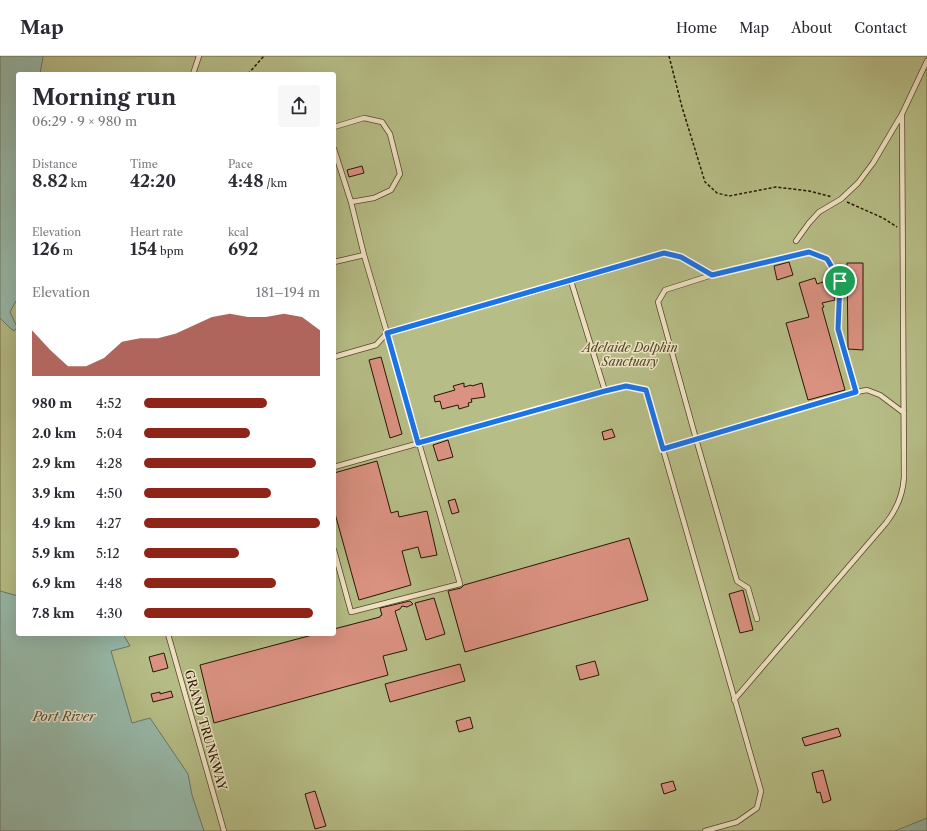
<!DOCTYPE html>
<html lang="en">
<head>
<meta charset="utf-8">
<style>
  body { margin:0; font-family:"Libre Caslon Text",serif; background:#f7f7f7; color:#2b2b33; height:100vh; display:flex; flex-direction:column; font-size:15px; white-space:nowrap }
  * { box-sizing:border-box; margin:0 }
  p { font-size:13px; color:#7c7c81 }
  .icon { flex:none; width:22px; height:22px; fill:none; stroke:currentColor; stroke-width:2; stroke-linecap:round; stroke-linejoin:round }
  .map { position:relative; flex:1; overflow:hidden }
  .panel { position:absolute; left:16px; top:16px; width:320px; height:564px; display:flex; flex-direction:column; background:#fff; border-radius:4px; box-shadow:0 4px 16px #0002 }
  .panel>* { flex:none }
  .pin { position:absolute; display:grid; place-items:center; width:34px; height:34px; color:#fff; margin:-17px; border:2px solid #fff; border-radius:50%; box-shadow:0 1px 4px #0007 }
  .round { display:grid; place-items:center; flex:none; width:42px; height:42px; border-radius:4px; background:#f7f7f7 }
  .headline { display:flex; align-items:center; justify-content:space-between; height:68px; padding:0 16px }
  h1 { font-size:22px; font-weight:700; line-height:30px }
  .stats { display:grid; grid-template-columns:repeat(3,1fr); gap:6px; height:68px; padding:4px 16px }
  .stats div { display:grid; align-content:center }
  .stats b { font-size:17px; font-weight:700 }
  .stats small { font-size:11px; font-weight:400 }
  .stats p { font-size:11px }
  .chart { height:112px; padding:8px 16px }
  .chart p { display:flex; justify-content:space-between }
  .chart svg { width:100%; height:72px; margin-top:4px; fill:#8f2418; opacity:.7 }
  ul { padding:0 16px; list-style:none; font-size:13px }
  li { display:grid; grid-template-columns:64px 48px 1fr; align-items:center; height:30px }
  li i { height:10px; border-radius:5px; background:#8f2418 }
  header { display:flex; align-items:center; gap:24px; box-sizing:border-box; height:56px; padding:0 20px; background:#fff; border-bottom:1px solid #e1e1e2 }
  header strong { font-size:19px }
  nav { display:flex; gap:22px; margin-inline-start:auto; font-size:14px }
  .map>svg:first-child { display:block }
  .green { fill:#b6bd86; stroke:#6e6a44; fill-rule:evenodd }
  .water { fill:#97b9a9; stroke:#6a7866 }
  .building { fill:#db9282; stroke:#261602 }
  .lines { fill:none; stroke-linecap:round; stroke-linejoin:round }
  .lane-casing { stroke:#56462b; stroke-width:6 }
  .path { stroke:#261602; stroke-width:1.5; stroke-dasharray:3 2; stroke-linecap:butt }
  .lane { stroke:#f0e4c4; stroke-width:4.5 }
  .route-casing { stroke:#fff; stroke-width:8 }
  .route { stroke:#1a73e8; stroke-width:5 }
  .labels { text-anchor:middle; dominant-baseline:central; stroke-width:3; stroke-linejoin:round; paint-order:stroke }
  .park-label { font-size:12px; font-style:italic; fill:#51482a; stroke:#f0e4c4 }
  .street-label { font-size:12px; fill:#261602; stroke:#f0e4c4 }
  .water-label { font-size:13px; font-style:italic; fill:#4e4f3c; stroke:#f0e4c4 }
</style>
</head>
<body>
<header>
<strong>Map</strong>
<nav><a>Home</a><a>Map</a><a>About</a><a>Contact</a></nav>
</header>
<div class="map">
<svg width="927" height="775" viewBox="0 0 927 775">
  <rect width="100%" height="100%" fill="#e8d6a5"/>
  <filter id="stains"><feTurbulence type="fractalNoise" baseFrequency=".005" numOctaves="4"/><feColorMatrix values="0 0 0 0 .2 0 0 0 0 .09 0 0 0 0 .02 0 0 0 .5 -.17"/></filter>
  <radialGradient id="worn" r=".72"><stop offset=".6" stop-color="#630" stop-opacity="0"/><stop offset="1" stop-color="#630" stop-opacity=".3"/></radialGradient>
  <path class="green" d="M0,0H927V775H0ZM18,18H334V578H18Z"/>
  <path class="water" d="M0,0H43V1L40,18H18V244L16,245L10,256L17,271L16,273L14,275L10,272L0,262Z
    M0,535L18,540V578H123L130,590L111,595L132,667L150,662L188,718L192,739L204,775H0Z
    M927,762V775H895Z"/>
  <path class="building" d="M362,110L364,117L349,121L347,114Z
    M789,206L793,219L777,224L774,210Z
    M847,207H863V294L848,293Z
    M815,222L817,228L829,224L835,244L822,247L824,251L822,252L845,334L808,344L786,267L809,261L799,227Z
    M381,301L402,378L390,382L369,304Z
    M464,327V331L471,329L472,330L482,327L485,341L471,343L472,346L468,347L469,350L459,353L458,349L442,353L440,345L435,346L434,340L455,334L453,330Z
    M612,373L615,381L604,384L602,376Z
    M448,384L453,401L438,405L433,389Z
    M377,405L391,457L398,455L399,461L427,455L437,499L421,502L418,491L402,495L411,529L359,544L334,454V417Z
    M455,443L459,456L452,458L448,445Z
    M629,482L648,544L465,596L448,535L461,532L464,529Z
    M743,534L753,574L740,577L729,538Z
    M434,542L445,578L426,584L415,547Z
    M410,545L413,548L407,551L402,550L400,553L395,555L407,594L383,600L388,619L214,667L200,609L316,578H334V573L380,561V560L382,559L380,552Z
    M164,597L168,612L153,616L149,601Z
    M595,605L599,619L580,624L576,610Z
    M460,608L465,625L390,646L385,628Z
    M171,635L173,641L153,646L151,638L160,636V638Z
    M470,661L473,672L459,676L456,665Z
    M838,672L841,680L805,690L802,682Z
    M823,714L831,744L823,747L820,736L817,737L812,717Z
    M673,725L676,734L664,738L661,728Z
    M315,735L326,770L315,773L305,738Z"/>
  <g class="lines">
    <defs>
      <path id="lane" d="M193,18L199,0
        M334,71L364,62L382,66L390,78L400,118L391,134L374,142L351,146L334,93
        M351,146L364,199L387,277L571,225L665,197L681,201L712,219L809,196L827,203L840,225L838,273L856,336
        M796,185L809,167L819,156L841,143L858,127L873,107L902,58L927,5
        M334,206L364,199
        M712,219L665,234L658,246L696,383L856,336L867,334L880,339L904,357
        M571,225L605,335
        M334,301L376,289L387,277L460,528L351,556L334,494
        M663,393L696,383L737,525L748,532L757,563
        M334,411L605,335L627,330L646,334L761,735L757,752L737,766L705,775
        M168,578L224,775
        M734,644L886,467C897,453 903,439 904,421L902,58"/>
    </defs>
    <use href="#lane" class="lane-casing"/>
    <path class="path" d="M669,0L682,51L705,126L717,137L729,140L776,131L809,135L832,141
      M248,18L264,0
      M847,146L883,162L897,171"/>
    <use href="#lane" class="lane"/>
  </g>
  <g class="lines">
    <defs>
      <path id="route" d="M809,196L827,203L840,225L838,273L856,336L663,393L646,334L626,330L605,335L418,387L387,277L571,224L664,197L681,201L712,219Z"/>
    </defs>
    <use href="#route" class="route-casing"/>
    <use href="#route" class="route"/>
  </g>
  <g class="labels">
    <g class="park-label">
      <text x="630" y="291">Adelaide Dolphin<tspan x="630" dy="14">Sanctuary</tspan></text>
    </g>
    <g class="street-label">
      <text transform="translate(206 674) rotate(74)">GRAND TRUNKWAY</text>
    </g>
    <g class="water-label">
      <text x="64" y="660">Port River</text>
    </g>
  </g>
  <rect width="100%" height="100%" filter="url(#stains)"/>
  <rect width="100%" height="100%" fill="url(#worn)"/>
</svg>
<div class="pin" style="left:840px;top:225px;background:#1e9e55"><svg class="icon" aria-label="arrive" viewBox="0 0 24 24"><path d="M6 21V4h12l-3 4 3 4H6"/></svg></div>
<section class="panel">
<div class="headline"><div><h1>Morning run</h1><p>06:29 · 9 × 980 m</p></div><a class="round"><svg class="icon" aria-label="share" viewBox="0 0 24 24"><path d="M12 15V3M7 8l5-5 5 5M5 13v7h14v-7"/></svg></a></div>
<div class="stats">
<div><p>Distance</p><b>8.82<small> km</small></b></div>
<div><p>Time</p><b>42:20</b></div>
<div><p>Pace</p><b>4:48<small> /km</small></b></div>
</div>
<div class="stats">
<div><p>Elevation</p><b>126<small> m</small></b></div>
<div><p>Heart rate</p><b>154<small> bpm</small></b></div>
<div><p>kcal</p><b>692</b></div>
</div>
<div class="chart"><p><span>Elevation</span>181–194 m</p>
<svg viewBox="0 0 160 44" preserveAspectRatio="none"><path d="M0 44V16L10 28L20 38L30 38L40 33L50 23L60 21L70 21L80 18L90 13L100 8L110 6L120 8L130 8L140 6L150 8L160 16V44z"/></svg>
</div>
<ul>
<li><b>980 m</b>4:52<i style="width:70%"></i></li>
<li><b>2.0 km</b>5:04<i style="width:60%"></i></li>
<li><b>2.9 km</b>4:28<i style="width:98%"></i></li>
<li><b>3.9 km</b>4:50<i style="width:72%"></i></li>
<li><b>4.9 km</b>4:27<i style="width:100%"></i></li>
<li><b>5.9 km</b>5:12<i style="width:54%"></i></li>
<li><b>6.9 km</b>4:48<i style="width:75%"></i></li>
<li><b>7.8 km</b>4:30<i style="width:96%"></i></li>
</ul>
</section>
</div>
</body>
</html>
